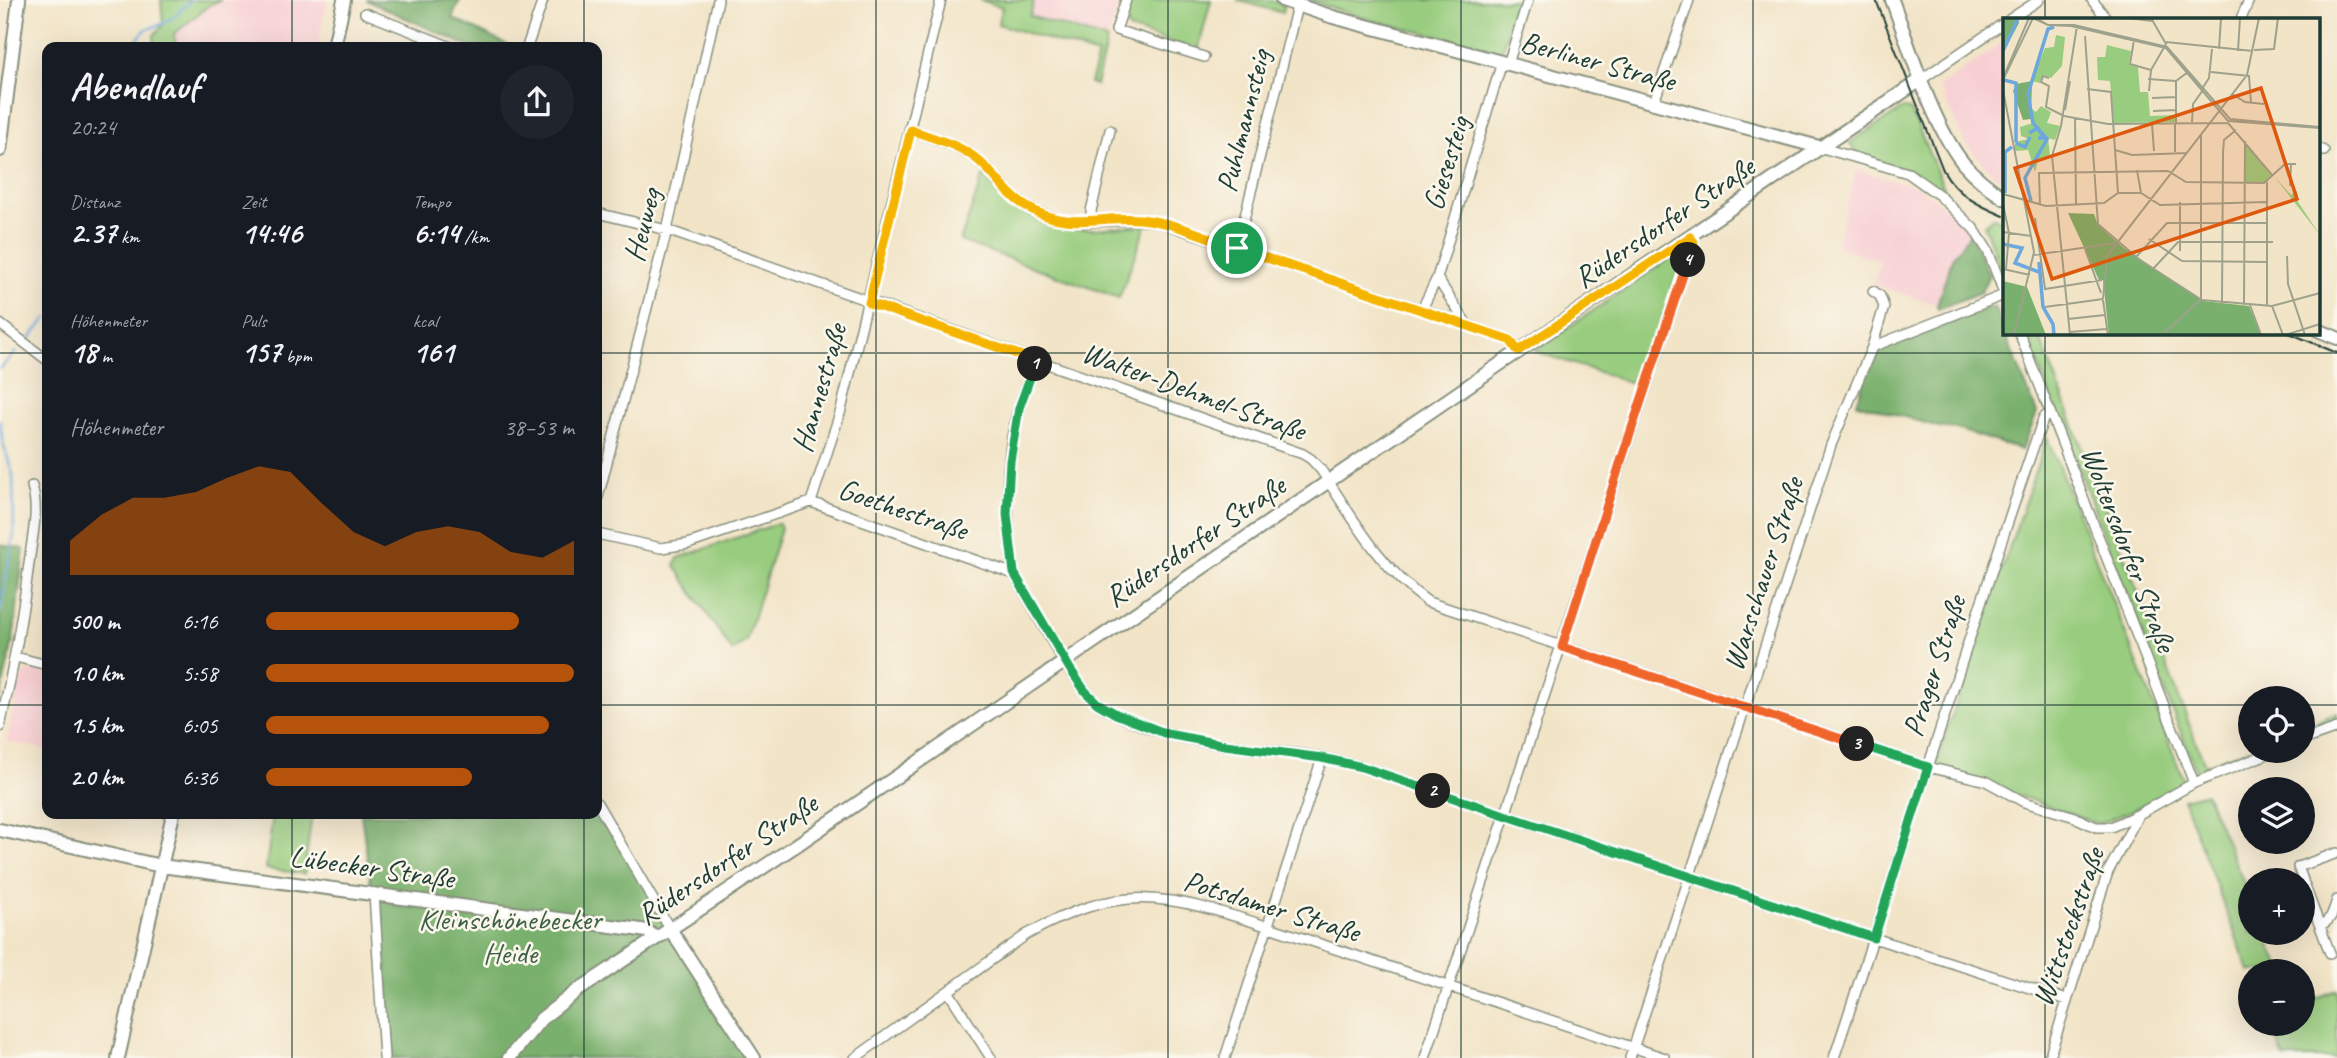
<!DOCTYPE html>
<html lang="de">
<head>
<meta charset="utf-8">
<style>
  body { margin:0; font-family:Caveat,sans-serif; background:#20242c; color:#f1f3f6; height:100vh; display:flex; flex-direction:column; font-size:26px; white-space:nowrap }
  * { box-sizing:border-box; margin:0 }
  p { font-size:23px; color:#9ea1a6 }
  .icon { flex:none; width:38px; height:38px; fill:none; stroke:currentColor; stroke-width:2; stroke-linecap:round; stroke-linejoin:round }
  .map { position:relative; flex:1; overflow:hidden }
  .panel { position:absolute; left:42px; top:42px; width:560px; height:777px; display:flex; flex-direction:column; background:#171b24; border-radius:14px; box-shadow:0 7px 28px #0002 }
  .panel>* { flex:none }
  .fabs { position:absolute; left:2238px; top:686px; display:grid; gap:14px }
  .fabs a { display:grid; place-items:center; width:77px; height:77px; border-radius:50%; background:#171b24; box-shadow:0 7px 28px #0002; font-size:35px }
  .pin { position:absolute; display:grid; place-items:center; width:60px; height:60px; color:#fff; margin:-30px; border:4px solid #fff; border-radius:50%; box-shadow:0 2px 7px #0007 }
  .km { position:absolute; width:35px; height:35px; margin:-18px; border-radius:50%; background:#222; color:#fff; font-size:19px; line-height:35px; text-align:center }
  .round { display:grid; place-items:center; flex:none; width:74px; height:74px; border-radius:37px; background:#20242c }
  .summary { display:flex; align-items:center; justify-content:space-between; height:119px; padding:0 28px }
  h1 { font-size:38px; font-weight:700; line-height:52px }
  .figures { display:grid; grid-template-columns:repeat(3,1fr); gap:10px; height:119px; padding:7px 28px }
  .figures div { display:grid; align-content:center }
  .figures b { font-size:30px; font-weight:700 }
  .figures small { font-size:19px; font-weight:400 }
  .figures p { font-size:19px }
  .chart { height:196px; padding:14px 28px }
  .chart p { display:flex; justify-content:space-between }
  .chart svg { width:100%; height:126px; margin-top:7px; fill:#b45309; opacity:.7 }
  ul { padding:0 28px; list-style:none; font-size:23px }
  li { display:grid; grid-template-columns:112px 84px 1fr; align-items:center; height:52px }
  li i { height:18px; border-radius:9px; background:#b45309 }
  .map>svg:first-child { display:block }
  .built { fill:#f7cfd3 }
  .green { fill:#98cc7e; stroke:#5c8459; stroke-width:2 }
  .forest { fill:#7ab06d; stroke:#4c7650; stroke-width:2 }
  .lines { fill:none; stroke-linecap:round; stroke-linejoin:round }
  .stream { stroke:#6ca8dd; stroke-width:2.5 }
  .street-casing { stroke:#88907e; stroke-width:12 }
  .secondary-casing { stroke:#88907e; stroke-width:16 }
  .street { stroke:#fff; stroke-width:9 }
  .secondary { stroke:#fff; stroke-width:12 }
  .tram { stroke:#1f3d34; stroke-width:2 }
  .split-1-casing { stroke:#fff; stroke-width:14 }
  .split-2-casing { stroke:#fff; stroke-width:14 }
  .split-3-casing { stroke:#fff; stroke-width:14 }
  .split-4-casing { stroke:#fff; stroke-width:14 }
  .split-5-casing { stroke:#fff; stroke-width:14 }
  .split-1 { stroke:#f5b400; stroke-width:9 }
  .split-2 { stroke:#22a559; stroke-width:9 }
  .split-3 { stroke:#22a559; stroke-width:9 }
  .split-4 { stroke:#f0652b; stroke-width:9 }
  .split-5 { stroke:#f5b400; stroke-width:9 }
  .grid { fill:none; stroke:#1f3d34; stroke-width:2; stroke-opacity:0.55 }
  .labels { text-anchor:middle; dominant-baseline:central; stroke-width:5; stroke-linejoin:round; paint-order:stroke }
  .street-label { font-size:30px; fill:#1f3d34; stroke:#fbf7ec }
  .park-label { font-size:30px; fill:#3d6146; stroke:#fbf7ec }
  .inset-river { fill:none; stroke:#6ca8dd; stroke-width:3.5 }
  .inset-road { fill:none; stroke:#9ea18c; stroke-width:2 }
  .view { fill:#de580e; fill-opacity:0.15; stroke:#de580e; stroke-width:3.5 }
  .inset-edge { fill:none; stroke:#1f3d34; stroke-width:3.5 }
</style>
</head>
<body>
<div class="map">
<svg width="2337" height="1058" viewBox="0 0 2337 1058">
  <rect width="100%" height="100%" fill="#fbf7ec"/>
  <filter id="ink" filterUnits="userSpaceOnUse"><feTurbulence type="fractalNoise" baseFrequency=".0143" numOctaves="2"/><feDisplacementMap in="SourceGraphic" scale="14" xChannelSelector="R" yChannelSelector="G"/><feConvolveMatrix kernelMatrix="1 2 1 2 8 2 1 2 1" color-interpolation-filters="sRGB"/></filter>
  <filter id="wash" filterUnits="userSpaceOnUse"><feTurbulence type="fractalNoise" baseFrequency=".00686" numOctaves="4" result="noise"/><feDisplacementMap in="SourceGraphic" scale="28" xChannelSelector="R" yChannelSelector="G"/><feGaussianBlur stdDeviation="1.57" result="paint"/><feColorMatrix in="noise" values="0 0 0 0 0 0 0 0 0 0 0 0 0 0 0 0 0 1.4 0 .05"/><feComposite in="paint" operator="in"/></filter>
  <g filter="url(#wash)">
    <rect width="100%" height="100%" fill="#f2e4c7"/>
    <path class="built" d="M221,0H327L317,47H176L174,34L209,5Z
      M1034,0H1120L1107,40L1029,15Z
      M2004,42V182L1990,171L1966,144L1939,87Z
      M1856,170L1918,187L1948,209L1970,234L1953,256L1937,305L1873,284L1880,261L1836,246Z
      M31,670L47,673V750L6,741L21,676Z"/>
    <path class="green" d="M161,0H221L209,5L174,34L176,47H154V35L163,25Z
      M980,0H1034L1030,16L1107,40L1096,85L1090,83L1098,55L998,24L1002,7Z
      M1130,0H1211L1198,51L1129,29C1123,19 1127,11 1130,0Z
      M1237,0H1271L1284,5L1283,13Z
      M1306,0H1516L1502,51L1374,21Z
      M1904,108L1911,111L1947,195L1914,173L1857,154L1849,143Z
      M983,176C1015,209 1041,231 1091,229C1110,228 1127,225 1146,226L1119,298L960,241Z
      M1993,217L2004,222V278L1984,225Z
      M1678,253H1684L1641,386L1534,351Z
      M2026,333H2038L2205,765L2250,748V751H2263L2198,777Z
      M2047,437L2185,783L2133,810L2098,824L1935,766Z
      M779,523L781,529L746,641L732,651L675,566L678,558Z
      M2337,713V722L2303,734V727Z
      M2206,793L2250,898V933H2265L2282,971H2250V973L2183,799Z
      M273,814H312L304,874L266,869Z
      M2337,990V1058H2284L2270,1024H2303V1003Z"/>
    <path class="forest" d="M366,0H460L452,18L512,47H470Z
      M1970,234L1989,275L1981,292L1938,309L1937,305L1953,256Z
      M1987,307H1994L2037,413L2022,450L1953,428L1939,427L1857,403L1871,357L1879,350Z
      M0,545L24,549L13,641L0,698Z
      M597,808L749,1058H393L381,904L371,885L361,814H597Z"/>
    <g class="lines">
      <path class="stream" d="M118,47L136,41L145,30L162,24L175,16L191,0
        M27,342L47,318
        M0,369L16,352
        M0,421L2,439L13,475L14,533L0,612"/>
    </g>
  </g>
  <g filter="url(#ink)">
    <g class="lines">
      <defs>
        <path id="street" d="M1126,0L1116,30L1204,57
          M2092,0L2107,19
          M365,13L451,47
          M2010,19L2039,0
          M2241,19L2249,0
          M527,47L543,0
          M1508,64L1528,0
          M1922,79L2004,23
          M1654,102L1689,0
          M911,130C933,139 961,145 979,161C1005,184 1009,202 1045,215C1084,230 1121,214 1162,223L1468,325L1510,340L1518,351
          M1819,147L1908,173L1939,195L1974,229L1988,251L2004,293
          M2318,148L2324,151
          M597,213L667,230L1303,454L1311,459L1321,470C1352,517 1381,569 1428,602L1928,767L1986,781L2024,802L2072,816L2096,827H2111L2139,814L2194,783L2275,751
          M1092,222L1091,211L1110,130
          M1237,248L1298,2
          M1437,278L1466,323
          M1422,309L1437,278L1502,62
          M0,324L47,360
          M2019,332L2194,783
          M1872,347L1884,307L1880,296L1873,291
          M597,501L667,230L718,0
          M811,502L841,410L941,0
          M597,534L661,548L688,544L811,502L1014,574C1037,612 1063,670 1094,700C1104,710 1118,715 1131,721C1190,747 1257,747 1320,757C1334,760 1348,763 1362,767L1874,938L2067,1000
          M1014,574C1006,519 1003,460 1019,407C1024,391 1031,376 1037,361
          M16,657L47,665
          M0,727C13,670 23,614 30,556C33,533 39,509 32,486
          M2303,740L2337,728
          M597,803L670,929
          M2303,880L2298,867L2337,853
          M2303,881L2330,953
          M374,893L384,1058
          M2320,925C2332,921 2333,911 2337,900
          M948,991L991,1058
          M855,1058L1026,935C1121,881 1168,895 1266,926L1665,1058
          M1225,1058L1322,758
          M1425,1058L1694,242L1690,237
          M1630,1058L1831,445L1872,347L2004,295
          M1834,1058C1904,848 1967,637 2040,428L2044,417L2051,414
          M2049,1058L2108,872L2139,814"/>
        <path id="secondary" d="M1282,0L1333,17L1819,147
          M1892,0C1910,48 1932,124 1963,163C1975,177 1989,188 2004,198
          M334,47L344,0
          M0,150L19,0
          M2318,330L2337,338
          M0,830L161,866L634,929L647,931L656,938
          M670,929L754,1058
          M118,1058L173,814
          M509,1058L541,1019L577,991L798,844L1503,362L1922,79"/>
      </defs>
      <use href="#street" class="street-casing"/>
      <use href="#secondary" class="secondary-casing"/>
      <use href="#street" class="street"/>
      <use href="#secondary" class="secondary"/>
      <path class="tram" d="M1876,0L1943,170C1958,196 1978,205 2004,216
        M2287,332L2337,353"/>
    </g>
  </g>
  <g class="lines" filter="url(#ink)">
    <defs>
      <path id="split-1" d="M1035,364L1037,361L869,303L911,130C933,138 961,145 979,161C1004,183 1009,202 1044,215C1076,227 1107,216 1140,219C1173,222 1206,237 1237,248"/>
      <path id="split-2" d="M1035,364L1019,408L1010,461L1007,514L1014,573L1070,669L1085,691L1097,703L1116,714L1167,734L1225,745L1322,758L1362,767L1433,791"/>
      <path id="split-3" d="M1433,791L1874,938L1928,767L1857,744"/>
      <path id="split-4" d="M1688,260L1620,464L1562,647L1857,744"/>
      <path id="split-5" d="M1237,248L1510,340L1518,351L1690,237L1694,242L1688,260"/>
    </defs>
    <use href="#split-1" class="split-1-casing"/>
    <use href="#split-2" class="split-2-casing"/>
    <use href="#split-3" class="split-3-casing"/>
    <use href="#split-4" class="split-4-casing"/>
    <use href="#split-5" class="split-5-casing"/>
    <use href="#split-1" class="split-1"/>
    <use href="#split-2" class="split-2"/>
    <use href="#split-3" class="split-3"/>
    <use href="#split-4" class="split-4"/>
    <use href="#split-5" class="split-5"/>
  </g>
  <path class="grid" d="M292,0V47M584,0V47M876,0V1058M1168,0V1058M1461,0V1058M1753,0V1058M2045,0V19M2045,332V1058M0,353H47M597,353H2337M0,705H47M597,705H2250M2303,705H2337M292,814V1058M584,814V1058"/>
  <g class="labels">
    <g class="street-label">
      <text transform="translate(1598 61) rotate(15)">Berliner Straße</text>
      <text transform="translate(1243 121) rotate(-76)">Puhlmannsteig</text>
      <text transform="translate(1446 163) rotate(-73)">Giesesteig</text>
      <text transform="translate(1664 222) rotate(-34)">Rüdersdorfer Straße</text>
      <text transform="translate(642 225) rotate(-76)">Heuweg</text>
      <text transform="translate(819 388) rotate(-74)">Hannestraße</text>
      <text transform="translate(1194 391) rotate(20)">Walter-Dehmel-Straße</text>
      <text transform="translate(903 509) rotate(19)">Goethestraße</text>
      <text transform="translate(1195 541) rotate(-34)">Rüdersdorfer Straße</text>
      <text transform="translate(2129 549) rotate(69)">Woltersdorfer Straße</text>
      <text transform="translate(1763 574) rotate(-72)">Warschauer Straße</text>
      <text transform="translate(1934 666) rotate(-72)">Prager Straße</text>
      <text transform="translate(727 859) rotate(-34)">Rüdersdorfer Straße</text>
      <text transform="translate(372 867) rotate(8)">Lübecker Straße</text>
      <text transform="translate(1272 906) rotate(17)">Potsdamer Straße</text>
      <text transform="translate(2068 927) rotate(-71)">Wittstockstraße</text>
    </g>
    <g class="park-label">
      <text x="510" y="919">Kleinschönebecker<tspan x="510" dy="34">Heide</tspan></text>
    </g>
  </g>
  <g transform="translate(2003 18)">
    <rect width="317" height="317" fill="#f2e4c7"/>
    <path d="M53,17L62,19L59,48L48,60L40,57L37,65L29,63L42,30L51,29ZM104,27L128,33L126,46L135,49L137,74H145L147,98L172,97V104L111,105L107,63L95,62L94,39H102ZM38,88L48,94L44,105L57,108L52,122L45,120L47,137L35,143L32,154L25,132L12,133V124L26,121L18,118L17,109L30,105L29,91L33,94ZM242,126L268,157L261,165L242,164ZM271,158L288,177L294,173L295,184L317,217Z" fill="#98cc7e"/>
    <path d="M0,0H15L16,5L0,35ZM29,63L28,101L20,102L10,73L13,66ZM65,195L91,196L95,207L121,230L200,283L246,288L258,317H106L100,262H96ZM0,263L24,269L43,317H0Z" fill="#7ab06d"/>
    <path class="inset-river" d="M0,33L15,0M1,62L13,65V124M26,115L35,110L41,120H35M13,125L22,129L27,119M2,175V134L9,129M28,183L22,160L44,121L30,105L25,76L45,11L51,9M0,226L19,230L12,245L36,254M36,244L40,289L50,306L51,317"/>
    <path class="inset-road" d="M33,0L45,7H71L164,29L227,101L317,109M125,0L149,3M82,18L95,206L137,242L199,282L269,288L317,275M131,22L127,46L148,52M163,24L250,33M216,31L218,0M251,32L271,31L275,0M235,33L237,0M208,54L246,58L248,85M0,60L26,0M46,60L40,58L38,64L46,68L43,89L61,98L105,106L225,105L269,157M145,61L173,63M0,62L30,0L45,7L68,8L163,30L225,103L317,110M84,71L108,74L115,175M199,71L206,60L209,31M0,72L31,234L11,317M146,73L148,52L163,26L148,0M229,76L242,84L261,86M149,80L173,79M62,92L67,63M150,93L173,92M72,99L73,187M189,104L190,86L200,72M172,105V134M173,105V63L185,54M149,106L151,133M112,132L129,137L184,135M134,152L138,175M287,168L288,146M0,176L43,188L101,185L115,175H138L157,187L263,184M0,186L6,215L3,251M37,188L36,155L165,153L183,164L261,165L282,146H293M32,200L42,271L99,262M0,214L28,218M146,221L179,243L264,244M82,231L98,275M177,233V184M31,237L112,225M284,238L285,266L302,317M133,239L164,205H264M0,251L27,257M150,251L175,224H270M100,281L104,238L244,57L256,0M198,281V117M100,282L105,317M219,287L220,134L221,122L233,112M241,287L242,123M247,287L258,317M264,288V164M269,288L280,317M42,289L100,281M65,301L102,297M66,314L104,311M67,317L49,138L58,108L74,8M159,317L198,281M282,317L317,306"/>
    <path class="view" d="M258,70L294,181L49,261L12,150Z"/>
    <rect width="317" height="317" class="inset-edge"/>
  </g>
</svg>
<div class="fabs">
<a><svg class="icon" aria-label="locate" viewBox="0 0 24 24"><circle cx="12" cy="12" r="6"/><path d="M12 2v4M12 18v4M2 12h4M18 12h4"/></svg></a>
<a><svg class="icon" aria-label="layers" viewBox="0 0 24 24"><path d="M12 4l9 5-9 5-9-5zM3 14l9 5 9-5"/></svg></a>
<a>+</a>
<a>−</a>
</div>
<div class="pin" style="left:1237px;top:248px;background:#1e9e55"><svg class="icon" aria-label="arrive" viewBox="0 0 24 24"><path d="M6 21V4h12l-3 4 3 4H6"/></svg></div>
<b class="km" style="left:1035px;top:364px">1</b>
<b class="km" style="left:1433px;top:791px">2</b>
<b class="km" style="left:1857px;top:744px">3</b>
<b class="km" style="left:1688px;top:260px">4</b>
<section class="panel">
<div class="summary"><div><h1>Abendlauf</h1><p>20:24</p></div><a class="round"><svg class="icon" aria-label="share" viewBox="0 0 24 24"><path d="M12 15V3M7 8l5-5 5 5M5 13v7h14v-7"/></svg></a></div>
<div class="figures">
<div><p>Distanz</p><b>2.37<small> km</small></b></div>
<div><p>Zeit</p><b>14:46</b></div>
<div><p>Tempo</p><b>6:14<small> /km</small></b></div>
</div>
<div class="figures">
<div><p>Höhenmeter</p><b>18<small> m</small></b></div>
<div><p>Puls</p><b>157<small> bpm</small></b></div>
<div><p>kcal</p><b>161</b></div>
</div>
<div class="chart"><p><span>Höhenmeter</span>38–53 m</p>
<svg viewBox="0 0 160 44" preserveAspectRatio="none"><path d="M0 44V32L10 23L20 17L30 17L40 15L50 10L60 6L70 8L80 19L90 29L100 34L110 29L120 27L130 29L140 36L150 38L160 32V44z"/></svg>
</div>
<ul>
<li><b>500 m</b>6:16<i style="width:82%"></i></li>
<li><b>1.0 km</b>5:58<i style="width:100%"></i></li>
<li><b>1.5 km</b>6:05<i style="width:92%"></i></li>
<li><b>2.0 km</b>6:36<i style="width:67%"></i></li>
</ul>
</section>
</div>
</body>
</html>
